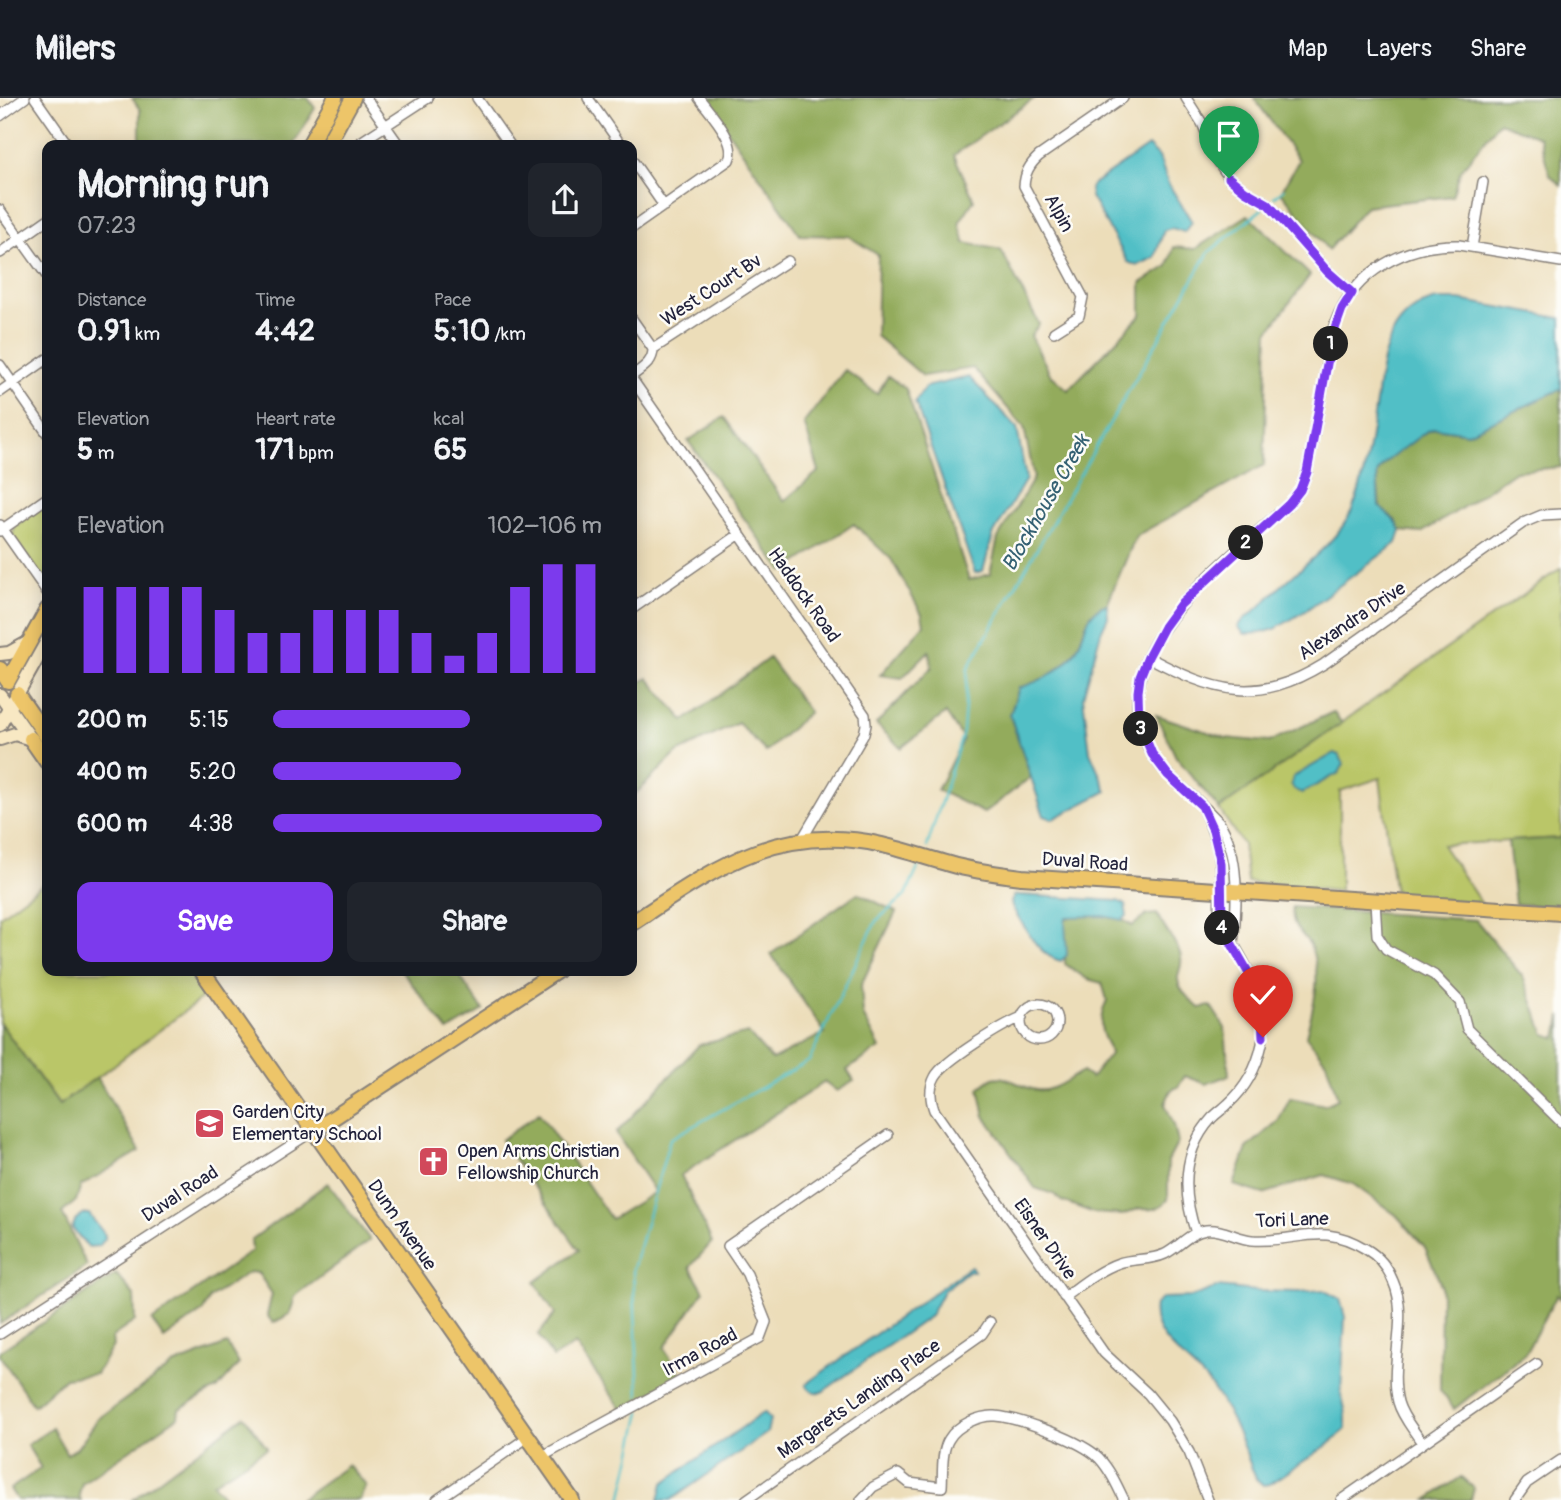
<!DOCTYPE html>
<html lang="en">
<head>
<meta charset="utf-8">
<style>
  body { margin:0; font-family:Pangolin,sans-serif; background:#20242c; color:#f1f3f6; height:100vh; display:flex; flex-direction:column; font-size:26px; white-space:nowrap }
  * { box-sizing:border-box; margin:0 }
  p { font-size:23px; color:#9ea1a6 }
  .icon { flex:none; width:38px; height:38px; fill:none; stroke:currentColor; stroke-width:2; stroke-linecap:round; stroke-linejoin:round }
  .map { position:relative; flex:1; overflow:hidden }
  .panel { position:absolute; left:42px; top:42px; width:595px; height:836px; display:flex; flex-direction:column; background:#171b24; border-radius:14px; box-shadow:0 4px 18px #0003 }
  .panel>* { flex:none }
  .pin { position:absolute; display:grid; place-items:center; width:60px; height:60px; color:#fff; margin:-72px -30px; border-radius:50% 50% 50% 0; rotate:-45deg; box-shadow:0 0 7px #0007 }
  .pin .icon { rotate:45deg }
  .km { position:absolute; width:35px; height:35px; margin:-18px; border-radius:50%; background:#222; color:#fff; font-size:19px; line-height:35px; text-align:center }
  .round { display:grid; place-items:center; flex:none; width:74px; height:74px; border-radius:14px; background:#20242c }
  .summary { display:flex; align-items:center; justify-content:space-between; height:119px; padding:0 35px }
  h1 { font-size:38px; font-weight:800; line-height:52px }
  .figures { display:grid; grid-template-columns:repeat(3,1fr); gap:10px; height:119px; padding:7px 35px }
  .figures div { display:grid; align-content:center }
  .figures b { font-size:30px; font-weight:800 }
  .figures small { font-size:19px; font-weight:400 }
  .figures p { font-size:19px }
  .chart { height:196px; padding:14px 35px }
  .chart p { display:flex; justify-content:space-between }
  .chart svg { width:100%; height:126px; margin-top:7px; stroke:#7c3aed; stroke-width:6 }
  .primary-button { display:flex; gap:14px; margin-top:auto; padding:14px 35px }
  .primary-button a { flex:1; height:80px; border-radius:14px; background:#7c3aed; color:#fff; font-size:28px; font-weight:800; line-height:80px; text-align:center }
  .primary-button a+a { background:#20242c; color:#f1f3f6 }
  ul { padding:0 35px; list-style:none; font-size:23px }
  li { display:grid; grid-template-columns:112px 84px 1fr; align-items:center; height:52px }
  li i { height:18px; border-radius:9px; background:#7c3aed }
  header { display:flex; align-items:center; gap:42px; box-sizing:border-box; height:98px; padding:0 35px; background:#171b24; border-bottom:2px solid #363941 }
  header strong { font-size:33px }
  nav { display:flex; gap:38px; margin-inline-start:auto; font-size:24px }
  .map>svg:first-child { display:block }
  .green { fill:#bac668; stroke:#6e7452; stroke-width:2 }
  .forest { fill:#93ab5c; stroke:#5a664c; stroke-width:2 }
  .water { fill:#51bfc6; stroke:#3a7080; stroke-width:2 }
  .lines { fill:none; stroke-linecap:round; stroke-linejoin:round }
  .stream { stroke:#51bfc6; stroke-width:2.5 }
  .street-casing { stroke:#87807a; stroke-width:12 }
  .secondary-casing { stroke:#87807a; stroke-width:16 }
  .primary-casing { stroke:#87807a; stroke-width:18 }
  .street { stroke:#fff; stroke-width:9 }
  .secondary { stroke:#f8e8c3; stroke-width:12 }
  .primary { stroke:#edc569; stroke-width:14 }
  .route-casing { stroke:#fff; stroke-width:14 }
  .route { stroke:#7c3aed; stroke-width:9 }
  .labels { text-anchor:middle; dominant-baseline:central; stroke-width:5; stroke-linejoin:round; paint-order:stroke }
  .street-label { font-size:19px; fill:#22223b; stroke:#fdfcf7 }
  .poi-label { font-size:19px; fill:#22223b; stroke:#fdfcf7; text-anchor:start }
  .water-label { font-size:21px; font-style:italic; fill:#356173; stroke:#fdfcf7 }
</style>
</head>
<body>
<header>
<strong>Milers</strong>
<nav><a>Map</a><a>Layers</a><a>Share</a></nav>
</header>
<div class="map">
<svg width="1561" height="1402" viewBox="0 0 1561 1402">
  <rect width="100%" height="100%" fill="#fdfcf7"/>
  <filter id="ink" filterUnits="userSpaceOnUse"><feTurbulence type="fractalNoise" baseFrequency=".0143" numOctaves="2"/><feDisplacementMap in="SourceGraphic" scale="14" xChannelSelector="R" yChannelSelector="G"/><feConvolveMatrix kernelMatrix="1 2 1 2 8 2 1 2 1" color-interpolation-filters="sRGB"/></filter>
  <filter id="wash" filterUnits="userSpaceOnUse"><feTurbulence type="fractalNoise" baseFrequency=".00686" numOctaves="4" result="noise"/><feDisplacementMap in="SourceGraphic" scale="28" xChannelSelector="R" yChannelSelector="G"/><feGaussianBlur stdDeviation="1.57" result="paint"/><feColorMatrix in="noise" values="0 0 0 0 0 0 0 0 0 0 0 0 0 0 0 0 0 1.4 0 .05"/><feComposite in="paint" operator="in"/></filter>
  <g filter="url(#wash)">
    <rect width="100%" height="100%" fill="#ecddb9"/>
    <path class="green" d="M47,404V481L41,479L12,438L15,428Z
      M1561,470V740L1442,747L1481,805L1395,797L1380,680L1340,693V793L1247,784L1243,747L1219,711Z
      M47,783V873H189L206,897L60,1008L0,925V818Z"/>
    <path class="forest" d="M132,0H308L315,10L293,47H140V12Z
      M705,0H1035L954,57L974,102L959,125L965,145L1001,152L1039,226L1031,238L1050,276L1068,292L1141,217V185L1168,168L1174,149L1195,151L1248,117L1310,177L1268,234L1264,367L1136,438L1107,506C1081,514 1087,542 1071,559C1056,576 1040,583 1019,590L1010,617L1031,679L984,715L937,692L963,641L946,615L901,650L876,626L932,569L929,553L902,580L880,577L924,527L922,516L891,461L854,426L783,474L688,343L724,319L784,403L819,373L804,325L845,272L877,296L888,278L906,291L969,482L990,476L998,440L1034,380L1024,329L973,270L923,278L876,238L878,157L848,138L800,137Z
      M1254,0H1561V87L1550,77L1539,39L1499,24L1461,72L1452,98L1366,108L1328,152L1281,94L1299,62Z
      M1561,291V369L1515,373L1459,412L1421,435L1401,433L1395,422L1380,411L1377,376L1386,363L1427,333L1435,330L1468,335Z
      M769,560L809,614L766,654L738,625L677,655L632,699V589L648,580L684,623Z
      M1333,614L1342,625L1219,711L1176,659L1156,617L1226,640L1269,644Z
      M1561,740V809L1515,806L1508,743Z
      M858,795L896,814L861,887L863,917L880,950L847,972L854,983L837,993L825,984L681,1077L712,1144L690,1169L704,1193L664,1250L681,1276L623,1313L575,1246L553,1260L538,1237L555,1216L535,1184L579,1152L501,1042L539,1015L611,1121L655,1094L616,1035L699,947L748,935L772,962L825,935L771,856Z
      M1292,809L1476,822L1523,879L1545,936L1557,940L1561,917V1202L1557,1197L1525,1256L1454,1311L1440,1292L1441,1187L1425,1149L1396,1117L1353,1086L1324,1077L1263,1096L1234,1087L1247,1050L1278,1023L1290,1000L1325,1007L1338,1001L1326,964L1306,938C1313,909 1322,882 1312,852C1305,832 1292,837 1292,809Z
      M1157,816C1163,830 1175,842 1180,855C1183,864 1180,870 1178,878C1177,892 1190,901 1199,910L1211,908L1225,930L1229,977L1206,986L1185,978L1178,989L1171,992L1165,1006L1174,1027L1178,1044L1168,1063V1102C1160,1110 1151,1114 1140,1110L1123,1117L1094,1115L1061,1103L1056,1097L1035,1090L985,1018L979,990C983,987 989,982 993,980C1007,976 1023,991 1037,992C1055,994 1067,981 1082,974L1091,980L1110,956C1109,946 1103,941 1102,933C1099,923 1103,911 1107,902L1102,885L1087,881L1065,866V821C1082,813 1120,816 1132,828L1147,817Z
      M402,873H456L483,912L448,933Z
      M0,925L59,1007L97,979L140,1053L81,1088L76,1103L62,1115L87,1168L0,1226Z
      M328,1085L370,1142L295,1198L290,1216L273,1225L267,1217L272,1196L258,1175L249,1174L210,1200L203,1213L164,1241L152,1223L252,1153L251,1142Z
      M116,1176L134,1197L135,1223L112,1239L113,1248L96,1276L65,1280L34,1308L0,1258V1253Z
      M227,1246L239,1266L218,1290L179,1311L178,1319L82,1385L79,1397L81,1402H17L10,1391L41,1370L27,1347L52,1330L67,1356L77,1350L98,1321L173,1267Z
      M244,1318L267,1350L213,1385L226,1402H132Z
      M348,1367L366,1387L360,1402H299Z
      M1461,1379L1474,1390L1471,1402H1427Z"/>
    <path class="water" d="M1148,48L1159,59L1168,85L1192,124L1184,134L1172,130L1164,132L1155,159L1137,168L1128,164L1091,99L1090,91L1092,87Z
      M1437,202H1459L1561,220V291L1468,335L1435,330L1427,333L1387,363L1380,371L1377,376L1379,408L1397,425L1401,433L1397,445L1305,513L1275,531L1261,535L1245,536L1238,529L1244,521C1257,513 1268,500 1279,490C1304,467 1338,443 1352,412C1363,387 1369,352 1373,324C1381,278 1379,215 1437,202Z
      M969,279L1017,330L1026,381L993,437L983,473L975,475L915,304L925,289Z
      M1107,506L1108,519L1101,534L1083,599L1090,654L1107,693L1053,721L1044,718L1010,617L1019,590C1040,583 1056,576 1071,559C1087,542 1081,514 1107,506Z
      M1335,655L1339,657L1344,666L1339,675L1302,695L1294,692L1291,686L1293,679Z
      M1019,797L1118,803L1125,807L1127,818L1122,822L1103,818L1066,819L1065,824L1067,857L1061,863C1037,858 1025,828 1012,809L1011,803L1014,798Z
      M83,1116H89L105,1137V1141L99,1148L88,1149L72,1130L76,1121Z
      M971,1168L974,1173H968L943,1193L930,1218L822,1294C814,1295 810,1293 806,1287L810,1283Z
      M1218,1189L1256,1193L1299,1194L1323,1192L1340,1201L1345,1219L1341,1295L1346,1316V1331L1329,1346L1270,1386L1263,1387L1256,1381C1243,1348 1232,1316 1211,1288C1193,1263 1149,1243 1155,1207L1162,1200L1191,1199Z
      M764,1314L770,1321L767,1335L671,1402H659L663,1385Z"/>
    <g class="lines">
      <path class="stream" d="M1274,99L1284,91
        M927,749L963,634L968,570L1209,154L1262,111
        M639,1298L633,1171L670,1041L809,963L876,823L906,797L919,768
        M621,1402L641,1314"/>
    </g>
  </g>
  <g filter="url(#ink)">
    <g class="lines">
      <defs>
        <path id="street" d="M35,0L68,47
          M366,0L399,47
          M477,0L510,47
          M588,0L621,47
          M1186,0L1202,25L1218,63L1229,80L1245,93L1268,106L1327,173L1352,195
          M0,18L25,0
          M359,45L428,0
          M632,62L664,108
          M0,112L47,178
          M632,130L729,62C738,44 710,15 699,0
          M1472,149L1483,84
          M0,155L47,122
          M632,221L653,251
          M1054,234L1079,218L1083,199L1024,88C1025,75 1029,67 1039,58L1123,0
          M653,251L788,163
          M0,267L47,335
          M632,278C642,270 653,265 653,251
          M632,281L865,617L866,627L864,636L801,743
          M0,294L47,261
          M0,427L47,494
          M0,433L47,400
          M632,511L740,436
          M1148,559C1214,594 1256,608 1324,566L1523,425L1542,417L1561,416
          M1375,803L1377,837L1386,851L1434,877L1460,904L1467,931L1561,1024
          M1233,846C1237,808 1241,757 1219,724C1210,715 1202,706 1192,698C1177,685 1162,673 1152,656C1093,557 1226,464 1289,406L1300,392L1307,374C1312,346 1318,317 1323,289C1327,268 1328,245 1335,225C1354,173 1406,146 1459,147L1561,164
          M1021 924a18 18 0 1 1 36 0a18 18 0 1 1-36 0Z
          M1022,919C1004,926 943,963 935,979C929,990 930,1001 934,1012L1104,1255L1148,1296L1170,1323L1189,1354L1208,1402
          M1196,1135C1182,1095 1182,1053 1212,1020C1217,1015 1223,1011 1228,1006C1246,990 1257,969 1262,946C1268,911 1253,879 1236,850C1231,843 1224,836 1221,828C1217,814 1221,794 1221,780C1221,755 1214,735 1204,713
          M1064,1199C1081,1187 1099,1172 1119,1165C1134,1160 1150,1163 1165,1156C1179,1149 1190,1134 1206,1132C1222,1130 1237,1141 1252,1142C1299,1145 1320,1123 1366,1151C1378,1158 1388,1170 1393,1183C1410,1221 1388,1265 1398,1304C1402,1319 1414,1332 1422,1345
          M0,1236L313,1033
          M541,1359L760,1240L766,1224L747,1176L728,1148L888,1037
          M437,1402L528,1339
          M746,1402L982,1236L990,1224
          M861,1402L873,1389L898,1376L909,1385L942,1389C943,1375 941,1353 949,1341C957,1327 980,1317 995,1318C1020,1320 1082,1343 1099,1360C1110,1372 1117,1387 1124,1402
          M1341,1402L1537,1266
          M1515,1402L1527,1385L1561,1362"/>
        <path id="secondary" d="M0,556L9,555L29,544
          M0,597L31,641
          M0,627L47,543
          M0,641L15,636L31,641"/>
        <path id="primary" d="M309,47L335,0
          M327,47L353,0
          M0,571L8,583L47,512
          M17,596L47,639
          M31,641L47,664
          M632,825C714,771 778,723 882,747C905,752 927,760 949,766C973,773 998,776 1022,779L1561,815
          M202,873L572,1402
          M313,1033L557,873"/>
      </defs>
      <use href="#street" class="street-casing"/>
      <use href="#secondary" class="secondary-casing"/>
      <use href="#primary" class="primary-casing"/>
      <use href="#street" class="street"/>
      <use href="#secondary" class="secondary"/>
      <use href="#primary" class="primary"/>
    </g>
  </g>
  <g class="lines" filter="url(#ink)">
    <defs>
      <path id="route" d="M1229,80L1245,93L1268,106L1327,173L1352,195L1342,211L1332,239L1307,374L1300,392L1289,406L1180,507L1164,529L1148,559L1140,579L1138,594L1139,625L1152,656L1168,677L1202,708L1213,732L1221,765L1222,829L1255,886L1262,915L1263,939"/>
    </defs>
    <use href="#route" class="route-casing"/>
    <use href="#route" class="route"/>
  </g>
  <defs>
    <symbol id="school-square" viewBox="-11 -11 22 22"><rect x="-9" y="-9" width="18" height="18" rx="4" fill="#d1495b" stroke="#fdfcf7"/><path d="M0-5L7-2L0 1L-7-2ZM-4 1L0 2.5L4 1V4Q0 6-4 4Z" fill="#fff"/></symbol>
    <symbol id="church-square" viewBox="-11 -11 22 22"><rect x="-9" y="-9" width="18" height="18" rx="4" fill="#d1495b" stroke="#fdfcf7"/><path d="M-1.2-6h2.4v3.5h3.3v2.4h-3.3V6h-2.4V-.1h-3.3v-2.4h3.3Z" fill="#fff"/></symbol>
  </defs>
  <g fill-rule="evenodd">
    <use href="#school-square" x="192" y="1008" width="35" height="35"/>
    <use href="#church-square" x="416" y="1046" width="35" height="35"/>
  </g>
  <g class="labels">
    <g class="street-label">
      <text transform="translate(1059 115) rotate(61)">Alpin</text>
      <text transform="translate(711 192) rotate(-33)">West Court Bv</text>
      <text transform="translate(804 497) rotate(55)">Haddock Road</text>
      <text transform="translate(1352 523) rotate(-34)">Alexandra Drive</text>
      <text transform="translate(1085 764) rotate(4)">Duval Road</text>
      <text transform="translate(180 1096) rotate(-33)">Duval Road</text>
      <text transform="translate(1292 1122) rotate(-2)">Tori Lane</text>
      <text transform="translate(402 1127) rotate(55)">Dunn Avenue</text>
      <text transform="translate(1045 1141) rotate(55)">Eisner Drive</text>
      <text transform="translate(700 1254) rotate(-28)">Irma Road</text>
      <text transform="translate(859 1301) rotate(-35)">Margarets Landing Place</text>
    </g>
    <g class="poi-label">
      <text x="232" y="1014">Garden City<tspan x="232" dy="22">Elementary School</tspan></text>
      <text x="457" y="1053">Open Arms Christian<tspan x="457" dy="22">Fellowship Church</tspan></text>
    </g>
    <g class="water-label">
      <text transform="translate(1046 405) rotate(-60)">Blockhouse Creek</text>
    </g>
  </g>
</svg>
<div class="pin" style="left:1229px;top:80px;background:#1e9e55"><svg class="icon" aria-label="arrive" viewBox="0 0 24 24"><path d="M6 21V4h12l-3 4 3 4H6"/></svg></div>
<div class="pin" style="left:1263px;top:939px;background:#d93025"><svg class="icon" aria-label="check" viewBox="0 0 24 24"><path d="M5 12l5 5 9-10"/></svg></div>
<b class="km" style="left:1331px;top:246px">1</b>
<b class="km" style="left:1246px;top:445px">2</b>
<b class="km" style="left:1141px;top:631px">3</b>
<b class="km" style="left:1222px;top:830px">4</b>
<section class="panel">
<div class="summary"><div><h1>Morning run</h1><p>07:23</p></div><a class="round"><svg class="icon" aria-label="share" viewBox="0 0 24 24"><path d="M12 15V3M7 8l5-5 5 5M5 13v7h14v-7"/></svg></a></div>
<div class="figures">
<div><p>Distance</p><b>0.91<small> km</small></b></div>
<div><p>Time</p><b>4:42</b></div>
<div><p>Pace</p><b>5:10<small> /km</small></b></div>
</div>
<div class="figures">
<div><p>Elevation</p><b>5<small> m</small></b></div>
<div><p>Heart rate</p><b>171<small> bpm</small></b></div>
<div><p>kcal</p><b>65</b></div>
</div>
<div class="chart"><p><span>Elevation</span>102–106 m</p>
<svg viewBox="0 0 160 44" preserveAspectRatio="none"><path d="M5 44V14M15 44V14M25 44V14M35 44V14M45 44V22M55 44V30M65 44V30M75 44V22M85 44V22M95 44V22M105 44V30M115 44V38M125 44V30M135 44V14M145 44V6M155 44V6"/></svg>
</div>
<ul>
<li><b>200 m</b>5:15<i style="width:60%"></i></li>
<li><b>400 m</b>5:20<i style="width:57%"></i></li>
<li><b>600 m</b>4:38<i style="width:100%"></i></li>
</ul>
<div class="primary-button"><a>Save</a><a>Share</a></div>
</section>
</div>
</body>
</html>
